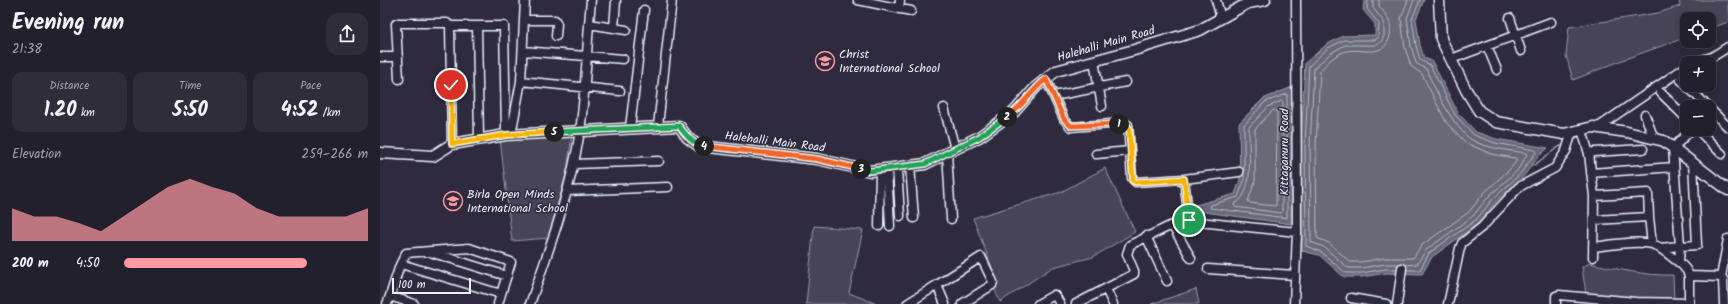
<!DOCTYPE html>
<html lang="en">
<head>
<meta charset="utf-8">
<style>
  body { margin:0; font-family:Kalam,sans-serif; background:#2f2d3a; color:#f1f3f6; height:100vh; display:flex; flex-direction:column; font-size:15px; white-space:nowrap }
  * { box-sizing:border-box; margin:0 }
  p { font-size:13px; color:#a3a3aa }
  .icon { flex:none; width:22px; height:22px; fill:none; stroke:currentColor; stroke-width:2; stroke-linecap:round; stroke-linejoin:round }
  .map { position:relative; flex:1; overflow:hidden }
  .panel { display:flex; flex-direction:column; background:#23202e; width:380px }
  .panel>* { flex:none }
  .tools { position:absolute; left:1300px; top:12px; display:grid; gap:8px }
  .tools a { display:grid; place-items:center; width:36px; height:36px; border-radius:8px; background:#23202e; box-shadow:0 2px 6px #0003,0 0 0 1px #403e4a; font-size:20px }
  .scale { position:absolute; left:12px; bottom:10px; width:79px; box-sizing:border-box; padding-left:4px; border:2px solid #e8f1f8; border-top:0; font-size:11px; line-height:14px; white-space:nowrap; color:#e8f1f8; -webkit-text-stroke:3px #2f2a3d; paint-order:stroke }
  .pin { position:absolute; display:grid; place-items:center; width:34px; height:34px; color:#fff; margin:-17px; border:2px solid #fff; border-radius:50%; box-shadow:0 1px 4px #0007 }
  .km { position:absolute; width:20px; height:20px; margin:-10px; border-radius:50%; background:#222; color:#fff; font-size:11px; line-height:20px; text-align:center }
  .round { display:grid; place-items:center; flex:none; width:42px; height:42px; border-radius:12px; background:#2f2d3a }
  .head { display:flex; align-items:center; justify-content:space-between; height:68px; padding:0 12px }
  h1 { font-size:22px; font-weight:800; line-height:30px }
  .metrics { display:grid; grid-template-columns:repeat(3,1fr); gap:6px; height:68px; padding:4px 12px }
  .metrics div { display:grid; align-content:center; border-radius:10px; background:#2f2d3a; text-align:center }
  .metrics b { font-size:20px; font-weight:800 }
  .metrics small { font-size:11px; font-weight:400 }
  .metrics p { font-size:11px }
  .chart { height:112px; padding:8px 12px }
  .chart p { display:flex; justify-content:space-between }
  .chart svg { width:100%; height:72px; margin-top:4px; fill:#ff9aa2; opacity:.7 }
  ul { padding:0 12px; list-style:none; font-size:13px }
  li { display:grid; grid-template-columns:64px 48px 1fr; align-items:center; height:30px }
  li i { height:10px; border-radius:5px; background:#ff9aa2 }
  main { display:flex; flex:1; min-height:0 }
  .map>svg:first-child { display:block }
  .green { fill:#464455; stroke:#979aa6 }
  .water { fill:#696978; stroke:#9c9fab }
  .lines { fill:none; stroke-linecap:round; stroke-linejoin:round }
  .shore { stroke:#b5bbc5; stroke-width:1 }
  .stream { stroke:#9c9fab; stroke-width:1.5 }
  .minor-casing { stroke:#e8f1f8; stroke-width:11 }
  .major-casing { stroke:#e8f1f8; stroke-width:13 }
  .minor { stroke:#2f2a3d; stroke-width:8 }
  .major { stroke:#2f2a3d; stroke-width:10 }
  .split-1-casing { stroke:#fff; stroke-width:8 }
  .split-2-casing { stroke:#fff; stroke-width:8 }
  .split-3-casing { stroke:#fff; stroke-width:8 }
  .split-4-casing { stroke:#fff; stroke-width:8 }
  .split-5-casing { stroke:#fff; stroke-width:8 }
  .split-6-casing { stroke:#fff; stroke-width:8 }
  .split-1 { stroke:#f5b400; stroke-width:5 }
  .split-2 { stroke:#f0652b; stroke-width:5 }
  .split-3 { stroke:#22a559; stroke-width:5 }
  .split-4 { stroke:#f0652b; stroke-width:5 }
  .split-5 { stroke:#22a559; stroke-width:5 }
  .split-6 { stroke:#f5b400; stroke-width:5 }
  .labels { text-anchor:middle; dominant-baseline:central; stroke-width:3; stroke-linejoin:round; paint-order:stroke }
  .street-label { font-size:12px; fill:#e8f1f8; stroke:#2f2a3d }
  .poi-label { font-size:12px; fill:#e8f1f8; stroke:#2f2a3d; text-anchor:start }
</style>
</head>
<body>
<main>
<section class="panel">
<div class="head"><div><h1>Evening run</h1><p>21:38</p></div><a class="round"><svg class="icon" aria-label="share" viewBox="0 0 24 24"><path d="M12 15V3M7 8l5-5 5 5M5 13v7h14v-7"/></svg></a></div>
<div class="metrics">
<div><p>Distance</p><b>1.20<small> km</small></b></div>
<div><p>Time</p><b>5:50</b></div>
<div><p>Pace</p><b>4:52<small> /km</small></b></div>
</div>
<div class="chart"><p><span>Elevation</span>259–266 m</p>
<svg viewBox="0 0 160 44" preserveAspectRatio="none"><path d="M0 44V24L10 29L20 29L30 33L40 38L50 29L60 20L70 11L80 6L90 11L100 15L110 24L120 29L130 29L140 29L150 29L160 24V44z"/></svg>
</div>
<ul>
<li><b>200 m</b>4:50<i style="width:75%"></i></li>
</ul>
</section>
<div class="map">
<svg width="1348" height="304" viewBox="0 0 1348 304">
  <rect width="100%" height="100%" fill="#2f2a3d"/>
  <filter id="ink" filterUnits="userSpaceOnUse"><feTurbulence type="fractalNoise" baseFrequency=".025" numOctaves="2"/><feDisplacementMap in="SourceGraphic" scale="8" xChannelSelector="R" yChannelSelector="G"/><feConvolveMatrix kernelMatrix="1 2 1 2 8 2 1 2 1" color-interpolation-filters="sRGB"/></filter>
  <g filter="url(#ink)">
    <path class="green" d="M1299,0H1348V22L1329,29V19H1307V37L1245,59L1193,80L1186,55L1189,27L1278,13L1300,6Z
      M192,134L187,171L168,238L132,241L120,139Z
      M725,168L755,232L713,257L673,267L620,302L614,288L616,278L593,218L681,192Z
      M434,226L483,230L469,293L497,304H426Z
      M1210,263C1237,269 1266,276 1293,275L1294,302L1206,295L1202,267Z
      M816,289L819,304H771Z"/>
    <path class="water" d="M984,0H1044L1036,19L1040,45L1044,58L1052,61L1078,113L1096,132L1116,139L1168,148L1158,157L1143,177L1115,203L1099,223L1052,257L1042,274L1006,273L982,277H964L939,255L922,251L921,145L925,63L946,45L963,36L995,35V24L983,10Z
      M912,87L911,224L817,211L816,205L855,194L860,180L859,123L883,99Z"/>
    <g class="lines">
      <path class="shore" d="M988,0L987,9L999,24L998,38L994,40H964L948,48L929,66L925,145L926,246L941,252L966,273H982L1005,269H1017
        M993,0V8L1004,22V36L1001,42L995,45H965L951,53L934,68L930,146L931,242L944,247L968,268H981L1006,264H1019
        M999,0V6C1002,10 1006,14 1008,18C1013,29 1011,46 998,50C989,53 977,49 967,51C957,53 946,63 940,71L936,146L937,238L949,243L970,262H981L1005,258H1033L1042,245L1089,212L1104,193L1132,167L1137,160L1135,158L1111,154L1086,143L1066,122L1042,74L1031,66L1025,48L1021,19L1028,0
        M902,101L903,103L902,212L900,213L855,207L854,204C876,195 868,147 869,127L888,107Z
        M895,110L897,112L896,205L894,206L870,203L868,201L875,181V129L891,112Z
        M864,171V125L885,102L907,94V218L830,208L831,205L858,197L864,181V173
        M1026,265L1037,264L1046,250L1093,216L1109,196L1137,171L1147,155L1146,153C1128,150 1108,149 1092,140C1075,130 1054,88 1046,69L1036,63L1031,46L1027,18L1034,0
        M1027,270H1040L1049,253L1096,220L1112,200L1140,174L1156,152L1155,150L1115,143L1094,135L1075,115L1050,65L1040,60L1036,46L1032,19L1040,0"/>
      <path class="stream" d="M1329,63L1348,53
        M1301,77L1307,73
        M1281,90L1297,79
        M1242,115L1277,92
        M1192,141L1202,136
        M1154,165L1177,148L1185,144"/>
      <defs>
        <path id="minor" d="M478,0L531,11
          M836,0L841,18
          M519,9L520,0
          M1130,18L1141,51
          M144,20H175L177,24L176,36
          M209,24L246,30
          M97,26L99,139
          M234,28L236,0
          M1107,46L1117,70
          M143,51L243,59
          M0,57H18
          M1071,59L1171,22
          M714,61L722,106
          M1312,63L1332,57L1348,47
          M19,79L16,24L18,23H67L70,26
          M666,79L684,119L691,127L744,123L748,125L752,178L756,182L804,179L859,172
          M1301,80L1328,107
          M141,81L240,91
          M1281,93L1307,119
          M674,96L746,82
          M564,108L575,149
          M1329,108L1348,127
          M1265,115L1274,139
          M278,126L292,0
          M250,128L264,10
          M1217,128L1307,66
          M1317,129L1342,154
          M1202,130L1209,154L1214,196L1213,257
          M131,135L141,81L145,0
          M72,144L70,26H124L126,135
          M567,153L571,219
          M716,154L750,151
          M1209,154L1214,152L1263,149
          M194,164L279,161
          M530,166L534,218
          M517,168L520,216
          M507,169L510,226
          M1211,173L1294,167
          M804,179L809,221L917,232
          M187,191L288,187
          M1214,196L1268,193L1269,217L1214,220
          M1269,217L1272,244
          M792,225L811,258
          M499,226L500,170
          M766,236L787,281
          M1213,247C1230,245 1257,240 1272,244C1280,247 1287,253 1293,258C1300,263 1307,268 1309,276
          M1280,248L1300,246L1293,148L1312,129
          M53,253L127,276
          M1299,262L1300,246L1317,245L1313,162
          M21,264L121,294L118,304
          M828,269L915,275
          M1341,277L1348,239
          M726,289L733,304
          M10,296L20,265L26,253L89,248L131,262L121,294
          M971,298L1006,304
          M7,304L10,296L34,304
          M150,304C170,247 191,190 200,131C206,88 207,43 211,0
          M527,304L557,285
          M565,304L557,285L601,257L613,282L612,285L582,304
          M658,304L674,295L676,297L680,304
          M696,304L754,274V271L747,254L750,245L792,225L809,221
          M914,304L917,232L916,0
          M1017,304L1022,268
          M1068,304L1080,248L1082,243L1102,227L1139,187L1175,168L1186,151L1192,132
          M1176,304V296L1179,295L1256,302L1309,303
          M1309,304V276L1341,277L1343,279L1344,304"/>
        <path id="major" d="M1059,0L1061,39L1086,90L1099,111L1116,122L1184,134L1213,127L1247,132L1284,141L1348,190
          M0,153L53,156L72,144L126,135L299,126L308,138L319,146L437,159L490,171L545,164L599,137L634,112L656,87L676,71L754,50L820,30L868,3L885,0"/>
      </defs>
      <use href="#minor" class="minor-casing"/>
      <use href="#major" class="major-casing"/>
      <use href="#minor" class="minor"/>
      <use href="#major" class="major"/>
    </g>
  </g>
  <g class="lines" filter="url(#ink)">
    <defs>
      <path id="split-1" d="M739,124H746L749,128L753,181L756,182L804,179L809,220"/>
      <path id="split-2" d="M627,117C642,107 652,90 666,79L684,119L691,126L739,124"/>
      <path id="split-3" d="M481,169L490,171L545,164L599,137L627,117"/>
      <path id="split-4" d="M324,146L437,159L481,169"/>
      <path id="split-5" d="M174,132L299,126C306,135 313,145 324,146"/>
      <path id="split-6" d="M71,85L72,144L126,135L174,132"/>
    </defs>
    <use href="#split-1" class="split-1-casing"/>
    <use href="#split-2" class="split-2-casing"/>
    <use href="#split-3" class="split-3-casing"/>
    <use href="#split-4" class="split-4-casing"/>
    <use href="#split-5" class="split-5-casing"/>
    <use href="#split-6" class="split-6-casing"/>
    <use href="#split-1" class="split-1"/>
    <use href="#split-2" class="split-2"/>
    <use href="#split-3" class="split-3"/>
    <use href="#split-4" class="split-4"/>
    <use href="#split-5" class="split-5"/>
    <use href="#split-6" class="split-6"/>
  </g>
  <defs>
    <symbol id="school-ring" viewBox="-11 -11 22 22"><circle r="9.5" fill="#2f2a3d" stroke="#ff9aa2" stroke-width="1.5"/><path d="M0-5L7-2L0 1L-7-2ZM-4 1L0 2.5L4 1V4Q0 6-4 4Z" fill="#ff9aa2"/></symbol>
  </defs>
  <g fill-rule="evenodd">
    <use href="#school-ring" x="434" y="50" width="22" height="22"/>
    <use href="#school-ring" x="62" y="190" width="22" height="22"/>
  </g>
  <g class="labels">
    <g class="street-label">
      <text transform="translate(726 44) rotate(-16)">Halehalli Main Road</text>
      <text transform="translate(395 142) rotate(7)">Halehalli Main Road</text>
      <text transform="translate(904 152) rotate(-90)">Kittaganuru Road</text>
    </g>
    <g class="poi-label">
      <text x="459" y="54">Christ<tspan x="459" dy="14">International School</tspan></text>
      <text x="87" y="194">Birla Open Minds<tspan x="87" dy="14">International School</tspan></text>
    </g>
  </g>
</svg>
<div class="tools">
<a><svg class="icon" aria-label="locate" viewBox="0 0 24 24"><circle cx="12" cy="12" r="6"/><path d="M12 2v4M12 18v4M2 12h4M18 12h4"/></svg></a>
<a>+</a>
<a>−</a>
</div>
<div class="scale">100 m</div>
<div class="pin" style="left:809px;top:220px;background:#1e9e55"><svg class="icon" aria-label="arrive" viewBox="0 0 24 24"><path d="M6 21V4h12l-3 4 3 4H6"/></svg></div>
<div class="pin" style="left:71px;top:85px;background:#d93025"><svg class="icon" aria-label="check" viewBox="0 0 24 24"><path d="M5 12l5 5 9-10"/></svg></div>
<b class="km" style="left:739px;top:124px">1</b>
<b class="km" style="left:627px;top:117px">2</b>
<b class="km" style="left:481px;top:169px">3</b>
<b class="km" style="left:324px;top:146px">4</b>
<b class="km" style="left:174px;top:132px">5</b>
</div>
</main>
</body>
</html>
